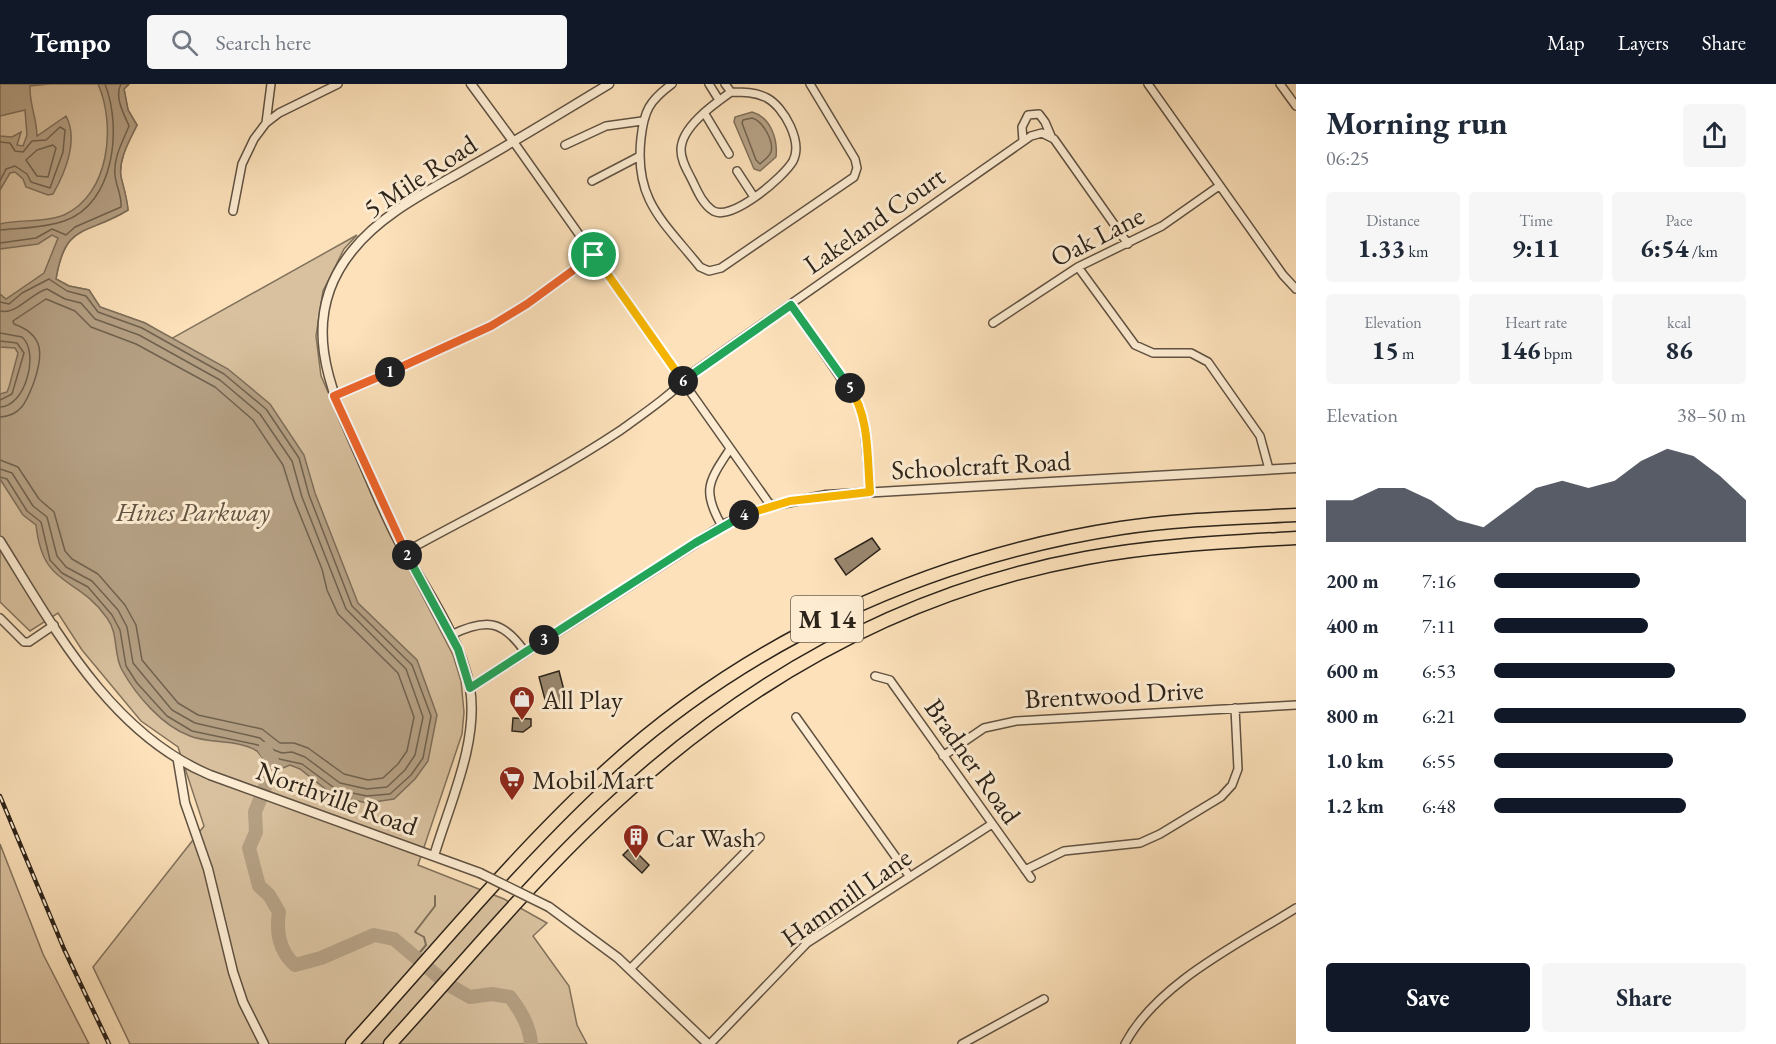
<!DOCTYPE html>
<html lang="en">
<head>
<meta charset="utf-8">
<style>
  body { margin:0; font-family:"EB Garamond",serif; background:#f6f6f7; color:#1f2937; height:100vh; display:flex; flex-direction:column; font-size:22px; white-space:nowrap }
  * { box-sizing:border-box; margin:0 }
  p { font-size:20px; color:#747a83 }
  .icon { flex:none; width:33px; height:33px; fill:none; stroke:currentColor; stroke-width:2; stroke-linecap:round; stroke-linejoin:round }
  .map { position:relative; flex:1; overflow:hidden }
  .drawer { display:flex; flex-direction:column; background:#fff; width:480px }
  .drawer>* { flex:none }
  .pin { position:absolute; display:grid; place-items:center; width:51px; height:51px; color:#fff; margin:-26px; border:3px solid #fff; border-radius:50%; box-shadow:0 2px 6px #0007 }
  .km { position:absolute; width:30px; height:30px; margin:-15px; border-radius:50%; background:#222; color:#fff; font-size:16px; line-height:30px; text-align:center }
  .round { display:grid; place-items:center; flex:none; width:63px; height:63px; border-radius:6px; background:#f6f6f7 }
  .overview { display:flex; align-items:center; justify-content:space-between; height:102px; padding:0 30px }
  h1 { font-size:33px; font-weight:700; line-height:45px }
  .stats { display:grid; grid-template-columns:repeat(3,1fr); gap:9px; height:102px; padding:6px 30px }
  .stats div { display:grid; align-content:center; border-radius:6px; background:#f6f6f7; text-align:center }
  .stats b { font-size:26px; font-weight:700 }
  .stats small { font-size:16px; font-weight:400 }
  .stats p { font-size:16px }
  .chart { height:168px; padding:12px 30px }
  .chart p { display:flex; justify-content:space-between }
  .chart svg { width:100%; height:108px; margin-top:6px; fill:#111827; opacity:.7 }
  .action { display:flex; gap:12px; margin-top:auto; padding:12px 30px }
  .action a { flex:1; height:69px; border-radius:6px; background:#111827; color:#fff; font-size:24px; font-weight:700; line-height:69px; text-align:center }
  .action a+a { background:#f6f6f7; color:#1f2937 }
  ul { padding:0 30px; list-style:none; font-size:20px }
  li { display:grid; grid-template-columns:96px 72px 1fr; align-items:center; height:45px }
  li i { height:15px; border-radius:8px; background:#111827 }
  header { display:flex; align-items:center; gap:36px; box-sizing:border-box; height:84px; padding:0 30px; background:#111827; color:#fff }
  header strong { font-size:28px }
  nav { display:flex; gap:33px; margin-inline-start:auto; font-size:21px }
  .search { width:420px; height:54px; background:#f6f6f7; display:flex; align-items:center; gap:15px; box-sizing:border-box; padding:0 21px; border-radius:6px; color:#747a83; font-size:22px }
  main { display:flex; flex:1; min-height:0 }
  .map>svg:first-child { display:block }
  .green { fill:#d9c19f; stroke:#82725c; stroke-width:1.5 }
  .water { fill:#b5a084; stroke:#7e6e5a; stroke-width:1.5 }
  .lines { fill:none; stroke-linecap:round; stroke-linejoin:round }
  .shore { stroke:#70624f; stroke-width:1.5 }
  .stream { stroke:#7e6e5a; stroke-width:2 }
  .river { stroke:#b5a084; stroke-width:14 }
  .building { fill:#98866d; stroke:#2c231a; stroke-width:1.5 }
  .minor-casing { stroke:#605242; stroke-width:10 }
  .tertiary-casing { stroke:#605242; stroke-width:11 }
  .motorway-casing { stroke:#2c231a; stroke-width:15 }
  .minor { stroke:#fdecd2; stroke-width:7 }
  .tertiary { stroke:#fdecd2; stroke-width:8 }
  .motorway { stroke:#fce1ba; stroke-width:12 }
  .rail-casing { stroke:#2c231a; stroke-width:4.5 }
  .rail { stroke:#fdecd2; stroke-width:2; stroke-dasharray:7; stroke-linecap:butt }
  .tertiary-bridge-casing { stroke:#605242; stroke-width:11; stroke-linecap:butt }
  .tertiary-bridge { stroke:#fdecd2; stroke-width:8 }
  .split-1-casing { stroke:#fff; stroke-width:12 }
  .split-2-casing { stroke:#fff; stroke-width:12 }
  .split-3-casing { stroke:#fff; stroke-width:12 }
  .split-4-casing { stroke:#fff; stroke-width:12 }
  .split-5-casing { stroke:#fff; stroke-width:12 }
  .split-6-casing { stroke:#fff; stroke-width:12 }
  .split-7-casing { stroke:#fff; stroke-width:12 }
  .split-1 { stroke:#f0652b; stroke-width:8 }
  .split-2 { stroke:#f0652b; stroke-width:8 }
  .split-3 { stroke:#22a559; stroke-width:8 }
  .split-4 { stroke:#22a559; stroke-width:8 }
  .split-5 { stroke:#f5b400; stroke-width:8 }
  .split-6 { stroke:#22a559; stroke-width:8 }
  .split-7 { stroke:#f5b400; stroke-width:8 }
  .labels { text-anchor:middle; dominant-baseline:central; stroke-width:6; stroke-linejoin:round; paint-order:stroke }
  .shield { fill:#fdecd2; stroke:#6b5f51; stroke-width:1.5 }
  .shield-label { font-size:26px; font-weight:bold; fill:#2c231a }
  .street-label { font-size:27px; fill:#2c231a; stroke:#fdecd2 }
  .park-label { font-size:27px; font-style:italic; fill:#605242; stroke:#fdecd2 }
  .poi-label { font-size:27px; fill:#2c231a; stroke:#fdecd2; text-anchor:start }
</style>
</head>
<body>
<header>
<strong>Tempo</strong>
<div class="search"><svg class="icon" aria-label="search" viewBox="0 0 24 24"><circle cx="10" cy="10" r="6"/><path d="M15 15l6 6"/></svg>Search here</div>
<nav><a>Map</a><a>Layers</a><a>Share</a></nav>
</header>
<main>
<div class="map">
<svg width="1296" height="960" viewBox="0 0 1296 960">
  <rect width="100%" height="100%" fill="#fce1ba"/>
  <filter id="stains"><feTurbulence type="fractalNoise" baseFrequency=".00333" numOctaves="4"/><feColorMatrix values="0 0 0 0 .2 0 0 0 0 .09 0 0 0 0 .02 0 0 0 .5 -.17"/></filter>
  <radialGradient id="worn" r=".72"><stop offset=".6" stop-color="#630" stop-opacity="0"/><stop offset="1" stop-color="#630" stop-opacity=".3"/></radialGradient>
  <path class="green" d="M0,0H129L124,5L128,26L137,41C130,56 118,75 121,93C124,105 127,114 128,126C86,152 66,137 56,195L69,202L89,206L100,223L145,239L171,255L357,151L344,165L323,207L316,252L321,292L394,457L453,571L461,597L464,628L462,650L418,781L504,815L547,839L533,852L569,902L577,941L587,960H130L93,883L204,742L178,663L141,637L82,566L58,529L30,547L0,518Z
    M0,760L43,870L89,960H0Z"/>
  <path class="water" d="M0,0H49L30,2C29,19 37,35 37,52L66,32C79,56 65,89 53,110L48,111L26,103L23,95L15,88L10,89L0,106V52L12,53L21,48L17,61L23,62L27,51L25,26L0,32Z
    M98,0H129L124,5L128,26L137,41C130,56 118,75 121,93C124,105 127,114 128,126C86,152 65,138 56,195L69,202L89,206L100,223L145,239L228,285L270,320L304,371L315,409L358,519L417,576L437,631L428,677L415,695L394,715L367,719L333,711L300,685L290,681L283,684C278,682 271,681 266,677C262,675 260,670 257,667C238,655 210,660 190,652C162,642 136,611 122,586C113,570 119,550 107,534C76,490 43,505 36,441L23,431L0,395V310L7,308L9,303L18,269L15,264L0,263V210L6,215L44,189L58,154L52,151L38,160L0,165V140C20,135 45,139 64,131C110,110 116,41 98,0Z
    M752,28C770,33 778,54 776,73L760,87L754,85L734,38L735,33Z"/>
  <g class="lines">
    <path class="shore" d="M752,34C763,37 774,57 771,68C769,73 763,77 760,80L756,76L742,39L743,36Z
      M0,58L10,59L15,67L23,68L32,57L46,56L60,43L65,46L63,68L50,104L31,98L27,90L15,82L6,85L0,97
      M53,61L56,64L48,93L37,92L26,76L37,66Z
      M0,146C20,144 45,144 64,137C115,120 122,43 105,0
      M0,159L36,154L52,145L66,151L75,143L121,123C122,111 116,103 115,91C113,74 123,57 129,42C124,30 114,13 121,0
      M0,218L9,220L22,209L49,195L67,207L86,212L98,228L142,244L224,290L266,325L299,374L309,411L352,522L412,581L431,632L423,674L411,691L390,710L367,712L337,706L302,680L270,673L258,661L192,647L167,632L137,599L126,582L120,546L112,531L88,503L62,489L50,476L41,438L27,427L7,395L0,393
      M0,227C17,231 31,209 47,205L65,215L81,219L95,235L139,251L220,296L260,330L292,377L302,413L346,525L406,585L423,633L415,671L405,686L387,703L367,705L340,699L305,673L292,668L282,669L274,666L260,654L195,639L172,626L133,579L127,543L118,526L92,497L66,483L57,472L47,433L33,422L12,389L0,385
      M0,249L22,253C40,269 25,323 0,323
      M0,257L17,259L24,269L12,310L0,316
      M0,333C22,332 27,316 34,298C43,271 45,251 14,240L13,237L46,215L75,227L91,243L136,260L215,303L253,336L283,381L294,416L322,485L327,506L338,530L398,589L414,633L407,667L398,680L383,694L368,696L344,690L308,664L294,659H280L262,645L198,631L178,619L142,576L136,541L125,521L98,490L72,475L65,467L54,428L39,415L18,383L0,376"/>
    <path class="stream" d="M416,873L426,861L424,853L415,848L435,822V812"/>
    <path class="river" d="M265,665L274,681L255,728L256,748L249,764L259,802L269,811L279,828C276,848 279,867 295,881L321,874L374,851L394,855L447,900L470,913L492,910L510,913C521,927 530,942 531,960"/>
  </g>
  <path class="building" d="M872,454L880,465L846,491L835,475Z
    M559,587L567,618L547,623L539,593Z
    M513,634L531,635V642L523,648L512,647Z
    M631,763L649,781L642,789L623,771Z"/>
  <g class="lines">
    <defs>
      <path id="minor" d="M672,0C649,17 644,27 641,54C634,116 663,137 700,183L709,187L721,184L854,93L857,84L855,75L810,0
        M709,0L719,16
        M725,0L731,8
        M1148,0L1283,191L1296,205
        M1280,0L1296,22
        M731,8C743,8 756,8 767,14C784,23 803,58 793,77C784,93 729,140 712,126C702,119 697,106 692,96C687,86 681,77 681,66C681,43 714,20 731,8Z
        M705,30L729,70
        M266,39L279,29L338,0
        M513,57L771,422
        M1023,57L1022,43L1028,31L1039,30L1045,38L1051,52
        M565,61L606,42L642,37
        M737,87L754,113
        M592,97L638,73
        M233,127L242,80L254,55L266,39L271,0
        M1078,183L1135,261L1153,269H1191L1208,278L1260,352L1269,385
        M791,221L859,321L864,338L870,408
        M993,239L1078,183L1162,142L1219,102
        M334,312L491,242L527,220L594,171
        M722,442C701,406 709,397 730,365
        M405,468C478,428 552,392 621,346C646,328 671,311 692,289L1031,52L1042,49L1054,55L1128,160
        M0,534L24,558H29L54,541
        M451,551C486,534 503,536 525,568
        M875,592L890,596L1031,794
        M796,633L910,793
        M943,672L984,644L1016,637L1296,621
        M1025,786L1064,767L1140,759L1160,750L1221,713L1232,701L1238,685L1235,624
        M630,885L760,753
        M710,960L807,859L992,740
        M962,960L1044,915
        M1125,960C1157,899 1239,860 1296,824"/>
      <path id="tertiary" d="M471,0L513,57
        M0,457C55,545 110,649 210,691L480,789
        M470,604L727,439L771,422L826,411L1296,384
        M178,677L185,719L208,785L233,888L243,918L264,960
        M434,772C449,721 479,658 470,604C460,552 425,504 399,458C384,430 372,399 359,370C329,303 298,234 352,167C383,128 431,106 473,81C519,55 564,27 609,0
        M549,823L618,874L708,960"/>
      <path id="motorway" d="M352,960C432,872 511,775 598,694C742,559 926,474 1121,444C1179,435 1238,434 1296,431
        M390,960C464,879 535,792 616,718C749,595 906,507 1086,474C1155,461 1226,458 1296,454"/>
    </defs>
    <use href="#minor" class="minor-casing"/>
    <use href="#tertiary" class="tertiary-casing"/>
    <use href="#motorway" class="motorway-casing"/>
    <use href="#minor" class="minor"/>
    <use href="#tertiary" class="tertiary"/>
    <use href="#motorway" class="motorway"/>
    <defs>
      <path id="rail" d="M0,712L64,865L109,960"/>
    </defs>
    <use href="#rail" class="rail-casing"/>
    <use href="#rail" class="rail"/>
    <defs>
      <path id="tertiary-bridge" d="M480,789L549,823"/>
    </defs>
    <use href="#tertiary-bridge" class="tertiary-bridge-casing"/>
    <use href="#tertiary-bridge" class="tertiary-bridge"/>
  </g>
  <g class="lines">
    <defs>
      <path id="split-1" d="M390,288L491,242L527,220L594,171"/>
      <path id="split-2" d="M390,288L334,312L407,471"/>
      <path id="split-3" d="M407,471L458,565L470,604L544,556"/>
      <path id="split-4" d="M544,556L695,459L744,431"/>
      <path id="split-5" d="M744,431L790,417L870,408C867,374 870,334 850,304"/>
      <path id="split-6" d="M683,297L791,221L850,304"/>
      <path id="split-7" d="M594,171L683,297"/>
    </defs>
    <use href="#split-1" class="split-1-casing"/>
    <use href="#split-2" class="split-2-casing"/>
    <use href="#split-3" class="split-3-casing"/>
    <use href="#split-4" class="split-4-casing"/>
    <use href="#split-5" class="split-5-casing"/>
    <use href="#split-6" class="split-6-casing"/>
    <use href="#split-7" class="split-7-casing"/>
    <use href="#split-1" class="split-1"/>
    <use href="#split-2" class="split-2"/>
    <use href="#split-3" class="split-3"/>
    <use href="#split-4" class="split-4"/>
    <use href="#split-5" class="split-5"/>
    <use href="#split-6" class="split-6"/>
    <use href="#split-7" class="split-7"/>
  </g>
  <defs>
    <symbol id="shop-pin" viewBox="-11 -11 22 30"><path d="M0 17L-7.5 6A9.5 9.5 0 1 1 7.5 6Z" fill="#8f2418" stroke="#fdecd2"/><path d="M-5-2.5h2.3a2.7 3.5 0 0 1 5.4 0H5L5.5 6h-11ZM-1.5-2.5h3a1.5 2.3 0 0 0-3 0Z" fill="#fff"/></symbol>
    <symbol id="supermarket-pin" viewBox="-11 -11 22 30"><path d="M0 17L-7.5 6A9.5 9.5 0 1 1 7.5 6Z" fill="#8f2418" stroke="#fdecd2"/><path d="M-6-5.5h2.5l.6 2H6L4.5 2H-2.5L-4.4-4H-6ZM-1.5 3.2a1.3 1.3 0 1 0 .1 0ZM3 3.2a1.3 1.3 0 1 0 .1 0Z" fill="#fff"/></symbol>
    <symbol id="building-pin" viewBox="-11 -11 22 30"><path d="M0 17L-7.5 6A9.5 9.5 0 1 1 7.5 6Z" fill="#8f2418" stroke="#fdecd2"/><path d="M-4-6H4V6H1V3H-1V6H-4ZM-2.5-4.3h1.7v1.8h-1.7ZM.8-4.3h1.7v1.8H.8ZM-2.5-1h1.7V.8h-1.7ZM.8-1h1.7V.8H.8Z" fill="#fff"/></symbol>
  </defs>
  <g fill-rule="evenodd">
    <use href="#shop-pin" x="507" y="600" width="30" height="40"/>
    <use href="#supermarket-pin" x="497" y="680" width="30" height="40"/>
    <use href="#building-pin" x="621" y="738" width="30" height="40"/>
  </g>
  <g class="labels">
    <rect class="shield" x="791" y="512" width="72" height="46" rx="4.5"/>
    <g class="shield-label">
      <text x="827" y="535">M 14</text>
    </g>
    <g class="street-label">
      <text transform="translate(420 92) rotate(-33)">5 Mile Road</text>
      <text transform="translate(874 136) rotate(-35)">Lakeland Court</text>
      <text transform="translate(1097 152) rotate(-27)">Oak Lane</text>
      <text transform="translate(981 381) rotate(-3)">Schoolcraft Road</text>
      <text transform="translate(1114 610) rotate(-3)">Brentwood Drive</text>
      <text transform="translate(973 677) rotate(55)">Bradner Road</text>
      <text transform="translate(337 714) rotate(20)">Northville Road</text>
      <text transform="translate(846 813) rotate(-35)">Hammill Lane</text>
    </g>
    <g class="park-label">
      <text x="193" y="427">Hines Parkway</text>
    </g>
    <g class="poi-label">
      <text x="542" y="615">All Play</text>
      <text x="532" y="695">Mobil Mart</text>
      <text x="656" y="753">Car Wash</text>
    </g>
  </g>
  <rect width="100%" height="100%" filter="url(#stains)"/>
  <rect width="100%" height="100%" fill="url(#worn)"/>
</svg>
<div class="pin" style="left:594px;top:171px;background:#1e9e55"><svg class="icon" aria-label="arrive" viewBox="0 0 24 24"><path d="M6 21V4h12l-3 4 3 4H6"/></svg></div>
<b class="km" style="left:390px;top:288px">1</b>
<b class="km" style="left:407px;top:471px">2</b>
<b class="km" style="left:544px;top:556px">3</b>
<b class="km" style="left:744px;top:431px">4</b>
<b class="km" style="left:850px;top:304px">5</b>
<b class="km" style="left:683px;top:297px">6</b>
</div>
<section class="drawer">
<div class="overview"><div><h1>Morning run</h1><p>06:25</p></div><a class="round"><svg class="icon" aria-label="share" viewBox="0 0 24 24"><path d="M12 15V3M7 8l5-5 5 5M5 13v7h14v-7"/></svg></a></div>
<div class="stats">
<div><p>Distance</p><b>1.33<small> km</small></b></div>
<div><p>Time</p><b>9:11</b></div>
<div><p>Pace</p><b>6:54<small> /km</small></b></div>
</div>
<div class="stats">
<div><p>Elevation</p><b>15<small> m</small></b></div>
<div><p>Heart rate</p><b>146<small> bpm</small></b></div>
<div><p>kcal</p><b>86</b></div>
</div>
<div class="chart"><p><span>Elevation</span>38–50 m</p>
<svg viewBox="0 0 160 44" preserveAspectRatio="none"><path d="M0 44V27L10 27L20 22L30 22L40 27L50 35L60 38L70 30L80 22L90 19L100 22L110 19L120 11L130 6L140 9L150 17L160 27V44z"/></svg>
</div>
<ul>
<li><b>200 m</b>7:16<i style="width:58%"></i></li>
<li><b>400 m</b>7:11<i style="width:61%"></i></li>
<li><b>600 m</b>6:53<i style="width:72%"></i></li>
<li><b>800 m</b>6:21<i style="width:100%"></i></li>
<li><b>1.0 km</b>6:55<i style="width:71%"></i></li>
<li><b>1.2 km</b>6:48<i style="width:76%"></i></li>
</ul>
<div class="action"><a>Save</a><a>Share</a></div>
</section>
</main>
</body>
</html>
